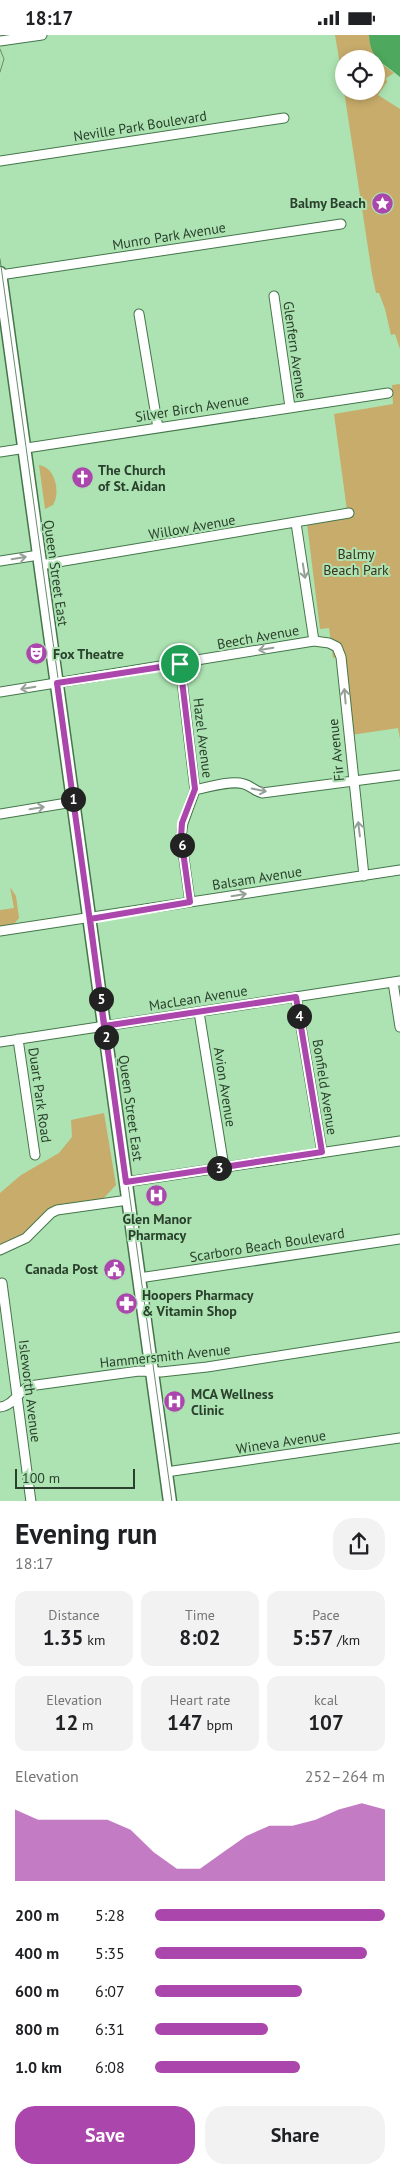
<!DOCTYPE html>
<html lang="en">
<head>
<meta charset="utf-8">
<style>
  body { margin:0; font-family:"PT Sans",sans-serif; background:#f2f2f2; color:#202124; height:100vh; display:flex; flex-direction:column; font-size:19px; white-space:nowrap }
  * { box-sizing:border-box; margin:0 }
  p { font-size:16px; color:#757577 }
  .icon { flex:none; width:28px; height:28px; fill:none; stroke:currentColor; stroke-width:2; stroke-linecap:round; stroke-linejoin:round }
  .map { position:relative; height:1466px; overflow:hidden }
  .sheet { display:flex; flex-direction:column; background:#fff; flex:1 }
  .sheet>* { flex:none }
  .tools { position:absolute; left:335px; top:15px; display:grid; gap:10px }
  .tools a { display:grid; place-items:center; width:50px; height:50px; border-radius:50%; background:#fff; box-shadow:0 2px 8px #0003; font-size:25px }
  .scale { position:absolute; left:15px; bottom:12px; width:120px; box-sizing:border-box; padding-left:5px; border:2px solid #2a402d; border-top:0; font-size:14px; line-height:18px; white-space:nowrap; color:#2a402d; -webkit-text-stroke:4px #ade3b2; paint-order:stroke }
  .pin { position:absolute; display:grid; place-items:center; width:42px; height:42px; color:#fff; margin:-21px; border:2px solid #fff; border-radius:50%; box-shadow:0 1px 5px #0007 }
  .km { position:absolute; width:25px; height:25px; margin:-12px; border-radius:50%; background:#222; color:#fff; font-size:14px; line-height:25px; text-align:center }
  .round { display:grid; place-items:center; flex:none; width:52px; height:52px; border-radius:20px; background:#f2f2f2 }
  .overview { display:flex; align-items:center; justify-content:space-between; height:85px; padding:0 15px }
  h1 { font-size:28px; font-weight:800; line-height:38px }
  .metrics { display:grid; grid-template-columns:repeat(3,1fr); gap:8px; height:85px; padding:5px 15px }
  .metrics div { display:grid; align-content:center; border-radius:12px; background:#f2f2f2; text-align:center }
  .metrics b { font-size:21px; font-weight:800 }
  .metrics small { font-size:14px; font-weight:400 }
  .metrics p { font-size:14px }
  .chart { height:140px; padding:10px 15px }
  .chart p { display:flex; justify-content:space-between }
  .chart svg { width:100%; height:90px; margin-top:5px; fill:#ab46ac; opacity:.7 }
  .primary-button { display:flex; gap:10px; margin-top:auto; padding:10px 15px }
  .primary-button a { flex:1; height:58px; border-radius:20px; background:#ab46ac; color:#fff; font-size:20px; font-weight:800; line-height:58px; text-align:center }
  .primary-button a+a { background:#f2f2f2; color:#202124 }
  ul { padding:0 15px; list-style:none; font-size:16px }
  li { display:grid; grid-template-columns:80px 60px 1fr; align-items:center; height:38px }
  li i { height:12px; border-radius:6px; background:#ab46ac }
  .status { display:flex; justify-content:space-between; align-items:center; height:35px; padding:0 25px; background:#fff; direction:ltr }
  .status svg { height:14px; fill:currentColor }
  .map>svg:first-child { display:block }
  .green { fill:#c7ac6b }
  .water { fill:#4ea85d }
  .lines { fill:none; stroke-linecap:round; stroke-linejoin:round }
  .minor-casing { stroke:#44764a; stroke-width:11 }
  .secondary-casing { stroke:#44764a; stroke-width:15 }
  .minor { stroke:#fff; stroke-width:9 }
  .secondary { stroke:#fff; stroke-width:12 }
  .tram { stroke:#688d6c; stroke-width:1 }
  .oneway { stroke:#94a096 }
  .route-casing { stroke:#fff; stroke-width:10 }
  .route { stroke:#ab46ac; stroke-width:6 }
  .labels { text-anchor:middle; dominant-baseline:central; stroke-width:4; stroke-linejoin:round; paint-order:stroke }
  .street-label { font-size:14px; fill:#2a402d; stroke:#ade3b2 }
  .poi-label { font-size:14px; font-weight:bold; fill:#2a402d; stroke:#ade3b2; text-anchor:start }
  .park-label { font-size:14px; fill:#39311e; stroke:#ade3b2 }
</style>
</head>
<body>
<div class="status"><b>18:17</b><svg viewBox="0 0 49 12"><path d="M0 12V9h3v3zM5 12V6h3v6zM10 12V3h3v9zM15 12V0h3v12zM26 1h20v11H26zM47 4h2v5h-2z"/></svg></div>
<div class="map">
<svg width="400" height="1467" viewBox="0 0 400 1467">
  <rect width="100%" height="100%" fill="#ade3b2"/>
  <path class="green" d="M335,0H369C370,19 380,28 394,38L386,43L387,47L378,60L400,74V314L395,299L391,300L385,274L379,258H376L372,239L344,56H376V24H344V53Z
    M400,349V704L398,693L351,700L338,622L333,623L329,593L320,594L307,489L348,483L334,379L393,369L392,350Z
    M39,430C55,432 61,457 53,470L45,474Z
    M10,852L16,861L19,883L14,889L0,891V875L14,873Z
    M104,1078L116,1150L103,1164L54,1172L45,1177L21,1201L0,1210V1158L21,1140L59,1118L72,1102L71,1085Z"/>
  <path class="water" d="M369,0H400V42C384,28 370,25 369,0Z"/>
  <g class="lines">
    <defs>
      <path id="minor" d="M0,6L42,0
        M0,126L284,83
        M0,240L341,189
        M274,261L290,372
        M139,279L158,393
        M0,417L388,358
        M296,488L314,606
        M0,526L39,520
        M40,530L349,478
        M180,629L195,755L183,788L181,802L190,867
        M0,657L314,606L329,608L337,612L341,622L364,841
        M195,755C209,752 231,745 244,749C251,751 255,756 262,758L400,740
        M0,779L73,767
        M0,896L400,835
        M393,947L400,992
        M296,962L322,1117
        M199,977L224,1132
        M18,1004L35,1120
        M0,1007L400,946
        M126,1147L400,1106
        M0,1215L26,1203L51,1178L57,1175L128,1165
        M139,1243L400,1204
        M2,1248L31,1467
        M0,1372C12,1371 18,1358 29,1351L139,1336L161,1337L207,1332L400,1302
        M166,1437L400,1403"/>
      <path id="secondary" d="M0,238L170,1467"/>
    </defs>
    <use href="#minor" class="minor-casing"/>
    <use href="#secondary" class="secondary-casing"/>
    <use href="#minor" class="minor"/>
    <use href="#secondary" class="secondary"/>
    <path class="tram" d="M0,14L4,24L0,37
      M0,224L172,1467"/>
  </g>
  <defs><path id="oneway-shaft" d="M-6 0H5M1.5-3L5.5 0L1.5 3" fill="none" stroke-width="1.6" stroke-linecap="round" stroke-linejoin="round" transform="scale(1.25)"/></defs>
  <g class="oneway">
    <use href="#oneway-shaft" transform="translate(19 523) rotate(-9)"/>
    <use href="#oneway-shaft" transform="translate(304 536) rotate(81)"/>
    <use href="#oneway-shaft" transform="translate(266 614) rotate(170)"/>
    <use href="#oneway-shaft" transform="translate(28 653) rotate(170)"/>
    <use href="#oneway-shaft" transform="translate(345 661) rotate(-95)"/>
    <use href="#oneway-shaft" transform="translate(259 755) rotate(12)"/>
    <use href="#oneway-shaft" transform="translate(37 773) rotate(-10)"/>
    <use href="#oneway-shaft" transform="translate(359 794) rotate(-97)"/>
    <use href="#oneway-shaft" transform="translate(239 860) rotate(-9)"/>
  </g>
  <g class="lines">
    <defs>
      <path id="route" d="M180,629L57,648L126,1147L322,1117L296,962L104,991L90,884L190,867L181,802L182,788L195,754L180,629"/>
    </defs>
    <use href="#route" class="route-casing"/>
    <use href="#route" class="route"/>
  </g>
  <defs>
    <symbol id="sight-disc" viewBox="-11 -11 22 22"><circle r="9.5" fill="#ab46ac" stroke="#ade3b2"/><path d="M0-6L1.8-2.2L6-1.7L2.9 1.2L3.7 5.4L0 3.3L-3.7 5.4L-2.9 1.2L-6-1.7L-1.8-2.2Z" fill="#fff"/></symbol>
    <symbol id="church-disc" viewBox="-11 -11 22 22"><circle r="9.5" fill="#ab46ac" stroke="#ade3b2"/><path d="M-1.2-6h2.4v3.5h3.3v2.4h-3.3V6h-2.4V-.1h-3.3v-2.4h3.3Z" fill="#fff"/></symbol>
    <symbol id="theatre-disc" viewBox="-11 -11 22 22"><circle r="9.5" fill="#ab46ac" stroke="#ade3b2"/><path d="M-5-5.5Q0-4 5-5.5V0Q5 5 0 6Q-5 5-5 0ZM-3.3-2.5H-1v1.5H-3.3ZM1-2.5H3.3v1.5H1ZM-2.8 1Q0 5.5 2.8 1Z" fill="#fff"/></symbol>
    <symbol id="hospital-disc" viewBox="-11 -11 22 22"><circle r="9.5" fill="#ab46ac" stroke="#ade3b2"/><path d="M-5-5h3v3.5h4V-5h3V5h-3V1.5h-4V5h-3Z" fill="#fff"/></symbol>
    <symbol id="civic-disc" viewBox="-11 -11 22 22"><circle r="9.5" fill="#ab46ac" stroke="#ade3b2"/><path d="M-.6-6.5H3V-4.5H.6V-3L4-1V1h2V6H-6V1h2V-1L-.6-3ZM-1.2 2.5V6h2.4V2.5Z" fill="#fff"/></symbol>
    <symbol id="pharmacy-disc" viewBox="-11 -11 22 22"><circle r="9.5" fill="#ab46ac" stroke="#ade3b2"/><path d="M-2-6h4v4h4v4h-4v4h-4v-4h-4v-4h4Z" fill="#fff"/></symbol>
  </defs>
  <g fill-rule="evenodd">
    <use href="#sight-disc" x="370" y="156" width="25" height="25"/>
    <use href="#church-disc" x="70" y="430" width="25" height="25"/>
    <use href="#theatre-disc" x="24" y="606" width="25" height="25"/>
    <use href="#hospital-disc" x="144" y="1148" width="25" height="25"/>
    <use href="#civic-disc" x="102" y="1222" width="25" height="25"/>
    <use href="#pharmacy-disc" x="114" y="1256" width="25" height="25"/>
    <use href="#hospital-disc" x="162" y="1354" width="25" height="25"/>
  </g>
  <g class="labels">
    <g class="street-label">
      <text transform="translate(140 91) rotate(-9)">Neville Park Boulevard</text>
      <text transform="translate(169 201) rotate(-9)">Munro Park Avenue</text>
      <text transform="translate(295 315) rotate(82)">Glenfern Avenue</text>
      <text transform="translate(192 373) rotate(-9)">Silver Birch Avenue</text>
      <text transform="translate(192 492) rotate(-10)">Willow Avenue</text>
      <text transform="translate(56 538) rotate(82)">Queen Street East</text>
      <text transform="translate(258 602) rotate(-10)">Beech Avenue</text>
      <text transform="translate(203 703) rotate(83)">Hazel Avenue</text>
      <text transform="translate(336 715) rotate(-96)">Fir Avenue</text>
      <text transform="translate(257 843) rotate(-9)">Balsam Avenue</text>
      <text transform="translate(198 963) rotate(-9)">MacLean Avenue</text>
      <text transform="translate(225 1052) rotate(81)">Avion Avenue</text>
      <text transform="translate(325 1052) rotate(81)">Bonfield Avenue</text>
      <text transform="translate(40 1060) rotate(82)">Duart Park Road</text>
      <text transform="translate(131 1073) rotate(82)">Queen Street East</text>
      <text transform="translate(267 1210) rotate(-9)">Scarboro Beach Boulevard</text>
      <text transform="translate(165 1321) rotate(-6)">Hammersmith Avenue</text>
      <text transform="translate(30 1356) rotate(83)">Isleworth Avenue</text>
      <text transform="translate(281 1407) rotate(-9)">Wineva Avenue</text>
    </g>
    <g class="poi-label">
      <text x="366" y="168" text-anchor="end">Balmy Beach</text>
      <text x="98" y="435">The Church<tspan x="98" dy="16">of St. Aidan</tspan></text>
      <text x="53" y="619">Fox Theatre</text>
      <text x="157" y="1184" text-anchor="middle">Glen Manor<tspan x="157" dy="16">Pharmacy</tspan></text>
      <text x="98" y="1234" text-anchor="end">Canada Post</text>
      <text x="142" y="1260">Hoopers Pharmacy<tspan x="142" dy="16">&amp; Vitamin Shop</tspan></text>
      <text x="191" y="1359">MCA Wellness<tspan x="191" dy="16">Clinic</tspan></text>
    </g>
    <g class="park-label">
      <text x="356" y="519">Balmy<tspan x="356" dy="16">Beach Park</tspan></text>
    </g>
  </g>
</svg>
<div class="tools">
<a><svg class="icon" aria-label="locate" viewBox="0 0 24 24"><circle cx="12" cy="12" r="6"/><path d="M12 2v4M12 18v4M2 12h4M18 12h4"/></svg></a>
</div>
<div class="scale">100 m</div>
<div class="pin" style="left:180px;top:629px;background:#1e9e55"><svg class="icon" aria-label="arrive" viewBox="0 0 24 24"><path d="M6 21V4h12l-3 4 3 4H6"/></svg></div>
<b class="km" style="left:73px;top:764px">1</b>
<b class="km" style="left:106px;top:1002px">2</b>
<b class="km" style="left:219px;top:1133px">3</b>
<b class="km" style="left:299px;top:981px">4</b>
<b class="km" style="left:101px;top:964px">5</b>
<b class="km" style="left:182px;top:810px">6</b>
</div>
<section class="sheet">
<div class="overview"><div><h1>Evening run</h1><p>18:17</p></div><a class="round"><svg class="icon" aria-label="share" viewBox="0 0 24 24"><path d="M12 15V3M7 8l5-5 5 5M5 13v7h14v-7"/></svg></a></div>
<div class="metrics">
<div><p>Distance</p><b>1.35<small> km</small></b></div>
<div><p>Time</p><b>8:02</b></div>
<div><p>Pace</p><b>5:57<small> /km</small></b></div>
</div>
<div class="metrics">
<div><p>Elevation</p><b>12<small> m</small></b></div>
<div><p>Heart rate</p><b>147<small> bpm</small></b></div>
<div><p>kcal</p><b>107</b></div>
</div>
<div class="chart"><p><span>Elevation</span>252–264 m</p>
<svg viewBox="0 0 160 44" preserveAspectRatio="none"><path d="M0 44V9L10 14L20 14L30 14L40 14L50 19L60 30L70 38L80 38L90 30L100 22L110 17L120 17L130 14L140 9L150 6L160 9V44z"/></svg>
</div>
<ul>
<li><b>200 m</b>5:28<i style="width:100%"></i></li>
<li><b>400 m</b>5:35<i style="width:92%"></i></li>
<li><b>600 m</b>6:07<i style="width:64%"></i></li>
<li><b>800 m</b>6:31<i style="width:49%"></i></li>
<li><b>1.0 km</b>6:08<i style="width:63%"></i></li>
</ul>
<div class="primary-button"><a>Save</a><a>Share</a></div>
</section>
</body>
</html>
